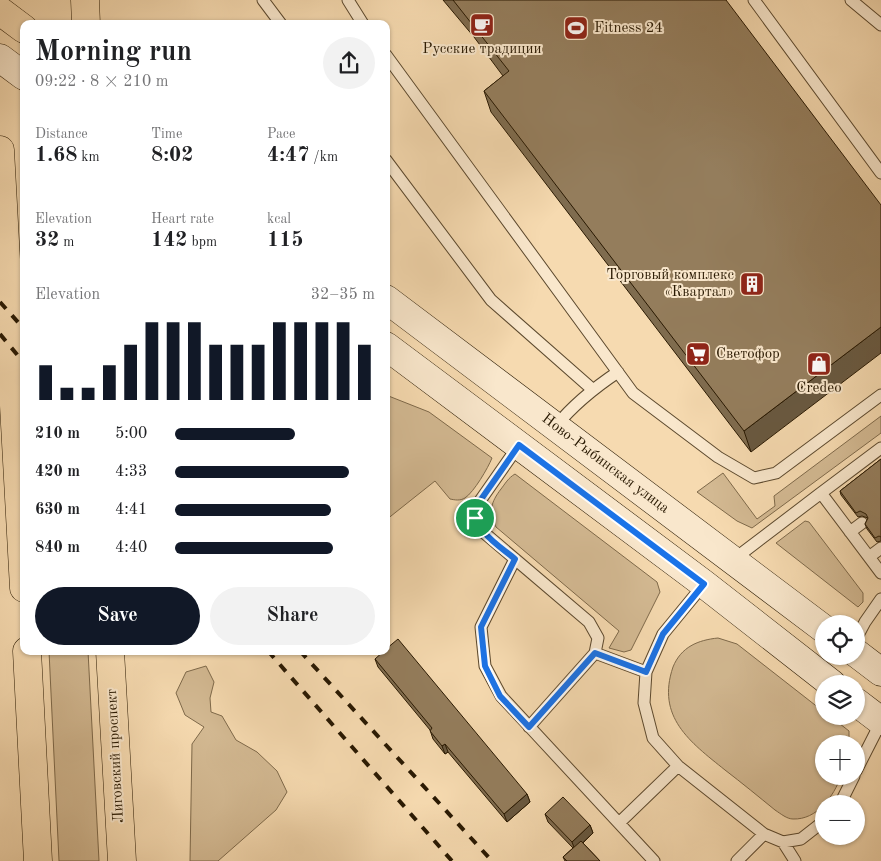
<!DOCTYPE html>
<html lang="en">
<head>
<meta charset="utf-8">
<style>
  body { margin:0; font-family:"Old Standard TT",serif; background:#f2f2f2; color:#202124; height:100vh; display:flex; flex-direction:column; font-size:19px; white-space:nowrap }
  * { box-sizing:border-box; margin:0 }
  p { font-size:16px; color:#757577 }
  .icon { flex:none; width:28px; height:28px; fill:none; stroke:currentColor; stroke-width:2; stroke-linecap:round; stroke-linejoin:round }
  .map { position:relative; flex:1; overflow:hidden }
  .sheet { position:absolute; left:20px; top:20px; width:370px; height:635px; display:flex; flex-direction:column; background:#fff; border-radius:10px; box-shadow:0 1px 4px #0004 }
  .sheet>* { flex:none }
  .controls { position:absolute; left:815px; top:615px; display:grid; gap:10px }
  .controls a { display:grid; place-items:center; width:50px; height:50px; border-radius:50%; background:#fff; box-shadow:0 1px 4px #0004; font-size:25px }
  .pin { position:absolute; display:grid; place-items:center; width:42px; height:42px; color:#fff; margin:-21px; border:2px solid #fff; border-radius:50%; box-shadow:0 1px 5px #0007 }
  .round { display:grid; place-items:center; flex:none; width:52px; height:52px; border-radius:26px; background:#f2f2f2 }
  .summary { display:flex; align-items:center; justify-content:space-between; height:85px; padding:0 15px }
  h1 { font-size:28px; font-weight:700; line-height:38px }
  .metrics { display:grid; grid-template-columns:repeat(3,1fr); gap:8px; height:85px; padding:5px 15px }
  .metrics div { display:grid; align-content:center }
  .metrics b { font-size:21px; font-weight:700 }
  .metrics small { font-size:14px; font-weight:400 }
  .metrics p { font-size:14px }
  .chart { height:140px; padding:10px 15px }
  .chart p { display:flex; justify-content:space-between }
  .chart svg { width:100%; height:90px; margin-top:5px; stroke:#111827; stroke-width:6 }
  .cta { display:flex; gap:10px; margin-top:auto; padding:10px 15px }
  .cta a { flex:1; height:58px; border-radius:30px; background:#111827; color:#fff; font-size:20px; font-weight:700; line-height:58px; text-align:center }
  .cta a+a { background:#f2f2f2; color:#202124 }
  ul { padding:0 15px; list-style:none; font-size:16px }
  li { display:grid; grid-template-columns:80px 60px 1fr; align-items:center; height:38px }
  li i { height:12px; border-radius:6px; background:#111827 }
  .map>svg:first-child { display:block }
  .green { fill:#d3b992; stroke:#7e694a }
  .lines { fill:none; stroke-linecap:round; stroke-linejoin:round }
  .service-casing { stroke:#5c492e; stroke-width:13 }
  .secondary-casing { stroke:#291902; stroke-width:29 }
  .primary-casing { stroke:#291902; stroke-width:29 }
  .service { stroke:#f9e7cc; stroke-width:11 }
  .secondary { stroke:#f9e7cc; stroke-width:28 }
  .primary { stroke:#f6dab0; stroke-width:28 }
  .rail { stroke:#291902; stroke-width:4; stroke-dasharray:9 9; stroke-linecap:butt }
  .wall { fill:#7f6c4f; stroke:#291902 }
  .shaded-wall { fill:#685840; stroke:#291902 }
  .building { fill:#947d5c; stroke:#291902 }
  .route-casing { stroke:#fff; stroke-width:10 }
  .route { stroke:#1a73e8; stroke-width:6 }
  .labels { text-anchor:middle; dominant-baseline:central; stroke-width:4; stroke-linejoin:round; paint-order:stroke }
  .poi-label { font-size:15px; fill:#291902; stroke:#f9e7cc; text-anchor:start }
  .street-label { font-size:15px; fill:#291902; stroke:#f9e7cc }
</style>
</head>
<body>
<div class="map">
<svg width="881" height="861" viewBox="0 0 881 861">
  <rect width="100%" height="100%" fill="#f6dab0"/>
  <filter id="stains"><feTurbulence type="fractalNoise" baseFrequency=".004" numOctaves="4"/><feColorMatrix values="0 0 0 0 .2 0 0 0 0 .09 0 0 0 0 .02 0 0 0 .5 -.17"/></filter>
  <radialGradient id="worn" r=".72"><stop offset=".6" stop-color="#630" stop-opacity="0"/><stop offset="1" stop-color="#630" stop-opacity=".3"/></radialGradient>
  <path class="green" d="M386,395L429,412L492,458C488,468 474,492 465,498C460,501 455,500 450,499L435,481L386,520Z
    M881,416V433L752,528L737,521L697,492L723,473L757,519L775,506L774,496Z
    M515,474L657,582L660,592L631,650L624,652L609,648L619,631L496,527C488,512 491,502 501,489C505,484 508,478 515,474Z
    M805,521L809,522L863,593V602L858,607L776,543Z
    M718,638L737,644L824,712V716H830L849,731V744H824V776H841C834,796 817,820 793,819C787,819 781,814 775,810C759,797 742,783 725,770C690,742 656,717 673,667C681,647 698,640 718,638Z
    M49,651H88L99,861H59Z
    M206,666L214,682L210,698L211,712L222,716L236,740L257,752L277,771L287,792L276,810L218,861H190L192,744L204,727L185,715L176,693L186,672Z"/>
  <g class="lines">
    <defs>
      <path id="service" d="M263,0L281,24
        M348,0L363,24
        M754,0L881,173
        M851,0L881,25
        M386,55L633,393L718,457L754,478L776,473L881,395
        M386,160L491,300L592,389
        M556,426C574,404 594,388 618,372
        M519,445L475,508V518L482,531L589,622L598,638L595,653L529,727
        M821,493L881,448
        M850,532L862,523
        M869,557L881,548
        M515,559L481,627L485,666L501,696L654,861
        M733,560L821,493L881,573
        M704,584L663,634L646,672L644,703L653,738L678,766L764,834L783,842L801,839L824,821
        M856,639L865,622L881,599
        M595,653L646,672
        M856,771L881,722
        M840,804L854,776
        M619,823L678,766
        M783,842L795,861
        M737,861L764,834"/>
      <path id="secondary" d="M0,58L24,76
        M386,299L824,629
        M386,346L704,584L832,684
        M856,653L881,672
        M856,702L881,721"/>
      <path id="primary" d="M85,0L86,24
        M0,11L24,29
        M0,150L24,588
        M27,651L38,861
        M110,651L122,861"/>
    </defs>
    <use href="#service" class="service-casing"/>
    <use href="#secondary" class="secondary-casing"/>
    <use href="#primary" class="primary-casing"/>
    <use href="#service" class="service"/>
    <use href="#secondary" class="secondary"/>
    <use href="#primary" class="primary"/>
    <path class="rail" d="M0,302L24,329
      M0,334L24,363
      M268,651L452,861
      M300,651L492,861"/>
  </g>
  <path class="wall" d="M443,0H726L751,452L491,112L484,91L503,76L474,37Z
    M881,459V541L877,542L867,529L865,524L868,518L862,516L858,517L841,495L840,491Z
    M375,659L527,794L530,802L507,822L448,752L445,754L433,739L430,730L378,667Z
    M545,814L590,825L593,833L583,843L600,861H565L563,857L573,848L548,822Z"/>
  <path class="shaded-wall" d="M881,327V353L751,452L744,431Z
    M445,744L448,752L445,754L442,746Z
    M527,794L530,802L507,822L504,814Z
    M590,825L593,833L575,850L572,842Z"/>
  <path class="building" d="M453,0H726L881,205V327L744,431L484,91L509,71Z
    M881,459V537L879,536L875,538L865,524L868,518L866,514L860,511L856,513L840,491Z
    M398,639L527,794L504,814L445,744L442,746L430,731L432,728L375,659L384,651H386V649Z
    M563,797L590,825L572,842L545,814Z
    M581,841L600,861H567L563,857Z"/>
  <g class="lines">
    <defs>
      <path id="route" d="M519,445L704,584L663,634L646,672L595,653L529,727L500,696L485,666L481,627L515,559C497,544 475,532 475,508Z"/>
    </defs>
    <use href="#route" class="route-casing"/>
    <use href="#route" class="route"/>
  </g>
  <defs>
    <symbol id="cafe-square" viewBox="-11 -11 22 22"><rect x="-9" y="-9" width="18" height="18" rx="4" fill="#8f2418" stroke="#f9e7cc"/><path d="M-5.5-4.5H6V0H3Q3 3.5 0 3.5H-2.5Q-5.5 3.5-5.5 0ZM3-3.2v2h1.7v-2ZM-6 4.5H4V6H-6Z" fill="#fff"/></symbol>
    <symbol id="stadium-square" viewBox="-11 -11 22 22"><rect x="-9" y="-9" width="18" height="18" rx="4" fill="#8f2418" stroke="#f9e7cc"/><path d="M0-5a6.5 5 0 1 0 0 10a6.5 5 0 1 0 0-10ZM-3.5-1.8h7v3.6h-7Z" fill="#fff"/></symbol>
    <symbol id="building-square" viewBox="-11 -11 22 22"><rect x="-9" y="-9" width="18" height="18" rx="4" fill="#8f2418" stroke="#f9e7cc"/><path d="M-4-6H4V6H1V3H-1V6H-4ZM-2.5-4.3h1.7v1.8h-1.7ZM.8-4.3h1.7v1.8H.8ZM-2.5-1h1.7V.8h-1.7ZM.8-1h1.7V.8H.8Z" fill="#fff"/></symbol>
    <symbol id="supermarket-square" viewBox="-11 -11 22 22"><rect x="-9" y="-9" width="18" height="18" rx="4" fill="#8f2418" stroke="#f9e7cc"/><path d="M-6-5.5h2.5l.6 2H6L4.5 2H-2.5L-4.4-4H-6ZM-1.5 3.2a1.3 1.3 0 1 0 .1 0ZM3 3.2a1.3 1.3 0 1 0 .1 0Z" fill="#fff"/></symbol>
    <symbol id="shop-square" viewBox="-11 -11 22 22"><rect x="-9" y="-9" width="18" height="18" rx="4" fill="#8f2418" stroke="#f9e7cc"/><path d="M-5-2.5h2.3a2.7 3.5 0 0 1 5.4 0H5L5.5 6h-11ZM-1.5-2.5h3a1.5 2.3 0 0 0-3 0Z" fill="#fff"/></symbol>
  </defs>
  <g fill-rule="evenodd">
    <use href="#cafe-square" x="468" y="11" width="28" height="28"/>
    <use href="#stadium-square" x="562" y="14" width="28" height="28"/>
    <use href="#building-square" x="738" y="270" width="28" height="28"/>
    <use href="#supermarket-square" x="684" y="340" width="28" height="28"/>
    <use href="#shop-square" x="805" y="350" width="28" height="28"/>
  </g>
  <g class="labels">
    <g class="poi-label">
      <text x="594" y="28">Fitness 24</text>
      <text x="482" y="49" text-anchor="middle">Русские традиции</text>
      <text x="734" y="275" text-anchor="end">Торговый комплекс<tspan x="734" dy="17">«Квартал»</tspan></text>
      <text x="716" y="354">Светофор</text>
      <text x="819" y="388" text-anchor="middle">Credeo</text>
    </g>
    <g class="street-label">
      <text transform="translate(605 464) rotate(37)">Ново-Рыбинская улица</text>
      <text transform="translate(116 756) rotate(-93)">Лиговский проспект</text>
    </g>
  </g>
  <rect width="100%" height="100%" filter="url(#stains)"/>
  <rect width="100%" height="100%" fill="url(#worn)"/>
</svg>
<div class="controls">
<a><svg class="icon" aria-label="locate" viewBox="0 0 24 24"><circle cx="12" cy="12" r="6"/><path d="M12 2v4M12 18v4M2 12h4M18 12h4"/></svg></a>
<a><svg class="icon" aria-label="layers" viewBox="0 0 24 24"><path d="M12 4l9 5-9 5-9-5zM3 14l9 5 9-5"/></svg></a>
<a>+</a>
<a>−</a>
</div>
<div class="pin" style="left:475px;top:518px;background:#1e9e55"><svg class="icon" aria-label="arrive" viewBox="0 0 24 24"><path d="M6 21V4h12l-3 4 3 4H6"/></svg></div>
<section class="sheet">
<div class="summary"><div><h1>Morning run</h1><p>09:22 · 8 × 210 m</p></div><a class="round"><svg class="icon" aria-label="share" viewBox="0 0 24 24"><path d="M12 15V3M7 8l5-5 5 5M5 13v7h14v-7"/></svg></a></div>
<div class="metrics">
<div><p>Distance</p><b>1.68<small> km</small></b></div>
<div><p>Time</p><b>8:02</b></div>
<div><p>Pace</p><b>4:47<small> /km</small></b></div>
</div>
<div class="metrics">
<div><p>Elevation</p><b>32<small> m</small></b></div>
<div><p>Heart rate</p><b>142<small> bpm</small></b></div>
<div><p>kcal</p><b>115</b></div>
</div>
<div class="chart"><p><span>Elevation</span>32–35 m</p>
<svg viewBox="0 0 160 44" preserveAspectRatio="none"><path d="M5 44V27M15 44V38M25 44V38M35 44V27M45 44V17M55 44V6M65 44V6M75 44V6M85 44V17M95 44V17M105 44V17M115 44V6M125 44V6M135 44V6M145 44V6M155 44V17"/></svg>
</div>
<ul>
<li><b>210 m</b>5:00<i style="width:60%"></i></li>
<li><b>420 m</b>4:33<i style="width:87%"></i></li>
<li><b>630 m</b>4:41<i style="width:78%"></i></li>
<li><b>840 m</b>4:40<i style="width:79%"></i></li>
</ul>
<div class="cta"><a>Save</a><a>Share</a></div>
</section>
</div>
</body>
</html>
